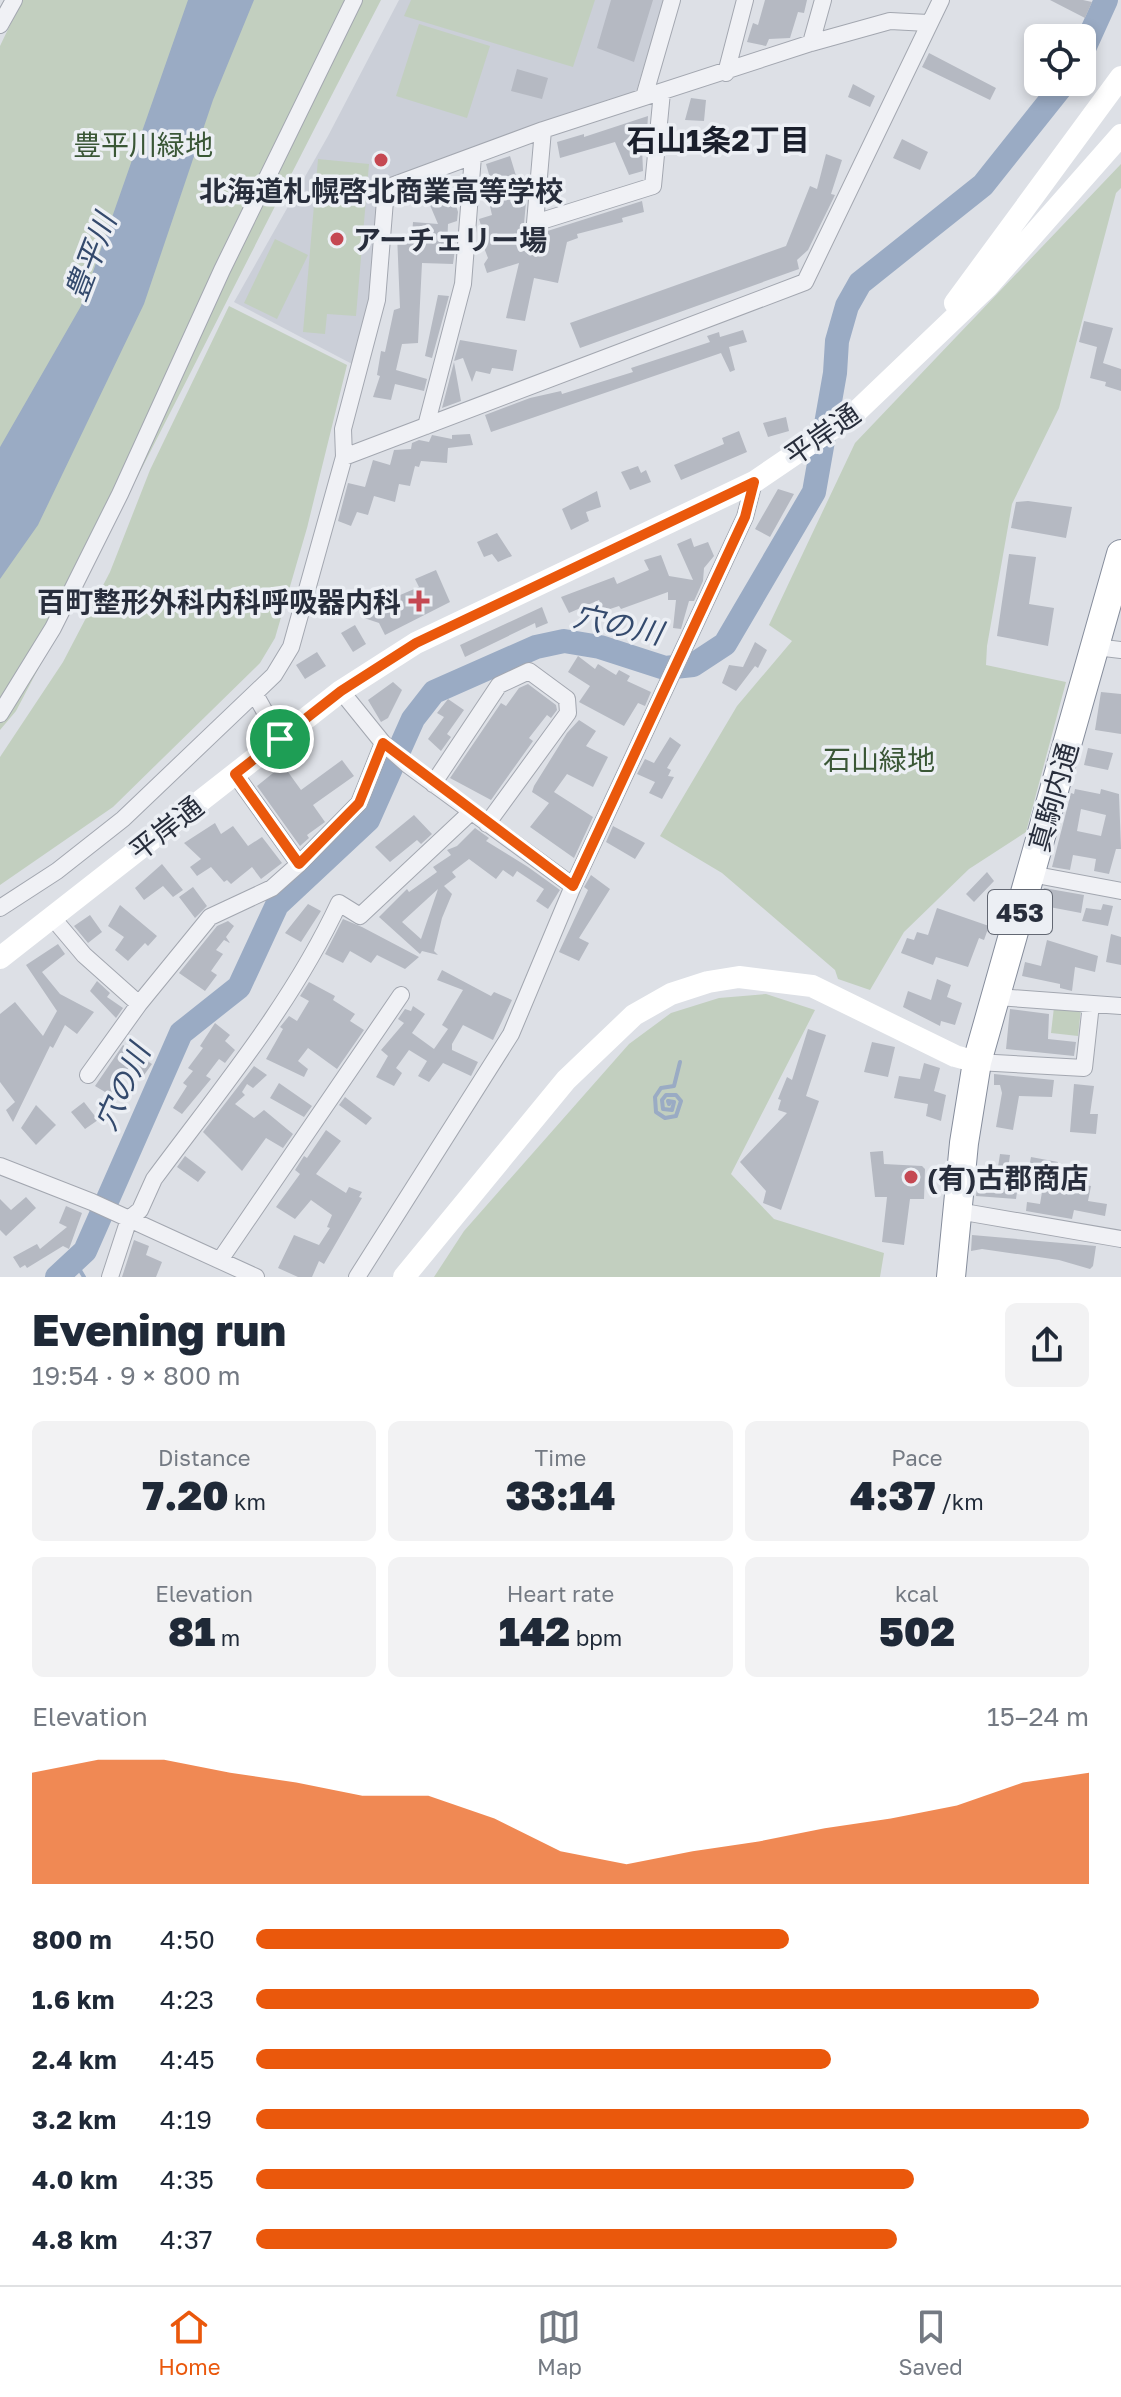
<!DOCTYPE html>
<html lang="en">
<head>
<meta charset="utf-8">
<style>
  body { margin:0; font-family:"Golos Text","Noto Sans JP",sans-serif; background:#f2f2f3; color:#1f2937; height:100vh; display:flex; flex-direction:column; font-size:30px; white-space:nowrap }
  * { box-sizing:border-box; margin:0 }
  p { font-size:26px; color:#747a83 }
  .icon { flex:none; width:44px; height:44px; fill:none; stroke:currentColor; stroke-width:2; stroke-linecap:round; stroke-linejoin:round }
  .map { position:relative; height:1277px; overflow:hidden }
  .sheet { display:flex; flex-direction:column; background:#fff; flex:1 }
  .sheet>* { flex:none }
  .controls { position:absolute; left:1024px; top:24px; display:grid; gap:16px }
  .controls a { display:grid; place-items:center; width:72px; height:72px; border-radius:12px; background:#fff; box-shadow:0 4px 12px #0003; font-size:40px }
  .pin { position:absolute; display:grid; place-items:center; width:68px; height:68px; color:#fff; margin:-34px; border:4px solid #fff; border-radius:50%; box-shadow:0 2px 8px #0007 }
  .round { display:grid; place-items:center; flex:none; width:84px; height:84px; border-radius:12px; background:#f2f2f3 }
  .headline { display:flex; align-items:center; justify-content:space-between; height:136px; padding:0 32px }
  h1 { font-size:44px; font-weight:800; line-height:60px }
  .metrics { display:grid; grid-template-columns:repeat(3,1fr); gap:12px; height:136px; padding:8px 32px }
  .metrics div { display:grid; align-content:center; border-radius:12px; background:#f2f2f3; text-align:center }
  .metrics b { font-size:40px; font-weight:800 }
  .metrics small { font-size:22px; font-weight:400 }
  .metrics p { font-size:22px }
  .chart { height:224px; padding:16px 32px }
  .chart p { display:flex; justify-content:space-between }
  .chart svg { width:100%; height:144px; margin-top:8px; fill:#ea580c; opacity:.7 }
  ul { padding:0 32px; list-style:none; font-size:26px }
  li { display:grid; grid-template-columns:128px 96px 1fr; align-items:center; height:60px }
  li i { height:20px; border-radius:10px; background:#ea580c }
  .tabs { display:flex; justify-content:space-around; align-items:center; height:112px; border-top:2px solid #e0e1e3; background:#fff; font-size:22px; color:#747a83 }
  .tabs a { display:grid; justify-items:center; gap:4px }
  .tabs .selected { color:#ea580c }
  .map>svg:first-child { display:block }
  .built { fill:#cbcfd8 }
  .green { fill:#c2cfbf }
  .water { fill:#9aabc4 }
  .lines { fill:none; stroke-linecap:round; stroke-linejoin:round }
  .stream { stroke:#9aabc4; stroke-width:4 }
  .river { stroke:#9aabc4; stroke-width:24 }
  .building { fill:#b5b9c2; fill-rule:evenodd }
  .street-casing { stroke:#a3a7b0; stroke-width:18 }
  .highway-casing { stroke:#868d9c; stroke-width:30 }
  .street { stroke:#f0f1f5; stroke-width:16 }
  .secondary { stroke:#fff; stroke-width:22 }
  .highway { stroke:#fff; stroke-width:28 }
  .route-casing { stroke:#fff; stroke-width:16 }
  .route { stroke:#ea580c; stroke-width:10 }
  .poi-dot { fill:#c54852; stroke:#eceff4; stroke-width:3 }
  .labels { text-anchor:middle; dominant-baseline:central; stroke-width:7; stroke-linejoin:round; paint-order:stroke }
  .shield { fill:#eceff4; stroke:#636873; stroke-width:2 }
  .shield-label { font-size:26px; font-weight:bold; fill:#282e3c }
  .park-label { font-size:28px; fill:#3a5736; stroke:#eceff4 }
  .poi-label { font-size:28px; font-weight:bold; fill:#282e3c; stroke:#eceff4; text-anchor:start }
  .street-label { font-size:28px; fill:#282e3c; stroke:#eceff4 }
  .neighbourhood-label { font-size:30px; font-weight:bold; fill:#1a1f2c; stroke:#eceff4 }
  .water-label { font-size:30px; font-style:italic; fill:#344a6d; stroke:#eceff4 }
</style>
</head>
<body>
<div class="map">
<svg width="1121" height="1277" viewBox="0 0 1121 1277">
  <rect width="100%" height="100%" fill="#dde0e6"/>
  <path class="built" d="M399,0H664L636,92L382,184L368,313L354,365L234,302L328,136Z"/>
  <path class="green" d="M22,0H381C258,236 141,475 16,711L0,730V46Z
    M411,0H595L573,67L404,16Z
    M419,24L490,46L467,118L396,96Z
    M318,159L369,164L356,316L327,314L325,334L303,332Z
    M1121,164V188L1116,193L1059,408L1012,504L987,646L986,665L1066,682L1026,832L969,869L904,932L870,990L838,979L835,970L722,873L660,836L737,706L792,641L769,625L855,443Z
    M275,239L308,255L277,319L244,303Z
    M229,306L347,365L307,528L275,638L260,663L113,807L0,885V757L63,662L110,572L150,470Z
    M766,994L815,1010L731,1174L774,1219L884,1253L880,1277H434L464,1231L629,1044L671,1013L719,998Z
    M1054,1007L1081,1009L1078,1036L1051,1033Z"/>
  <path class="water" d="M188,0H254L213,100L144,304L38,525L0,579V447L81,306Z"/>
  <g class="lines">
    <path class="stream" d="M669,1104L668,1101L674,1102L672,1110L663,1109L662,1100L666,1095H676L681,1101L676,1116L665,1118L656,1112L655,1097L661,1088L674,1086L680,1062
      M75,1262L84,1277"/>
    <path class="river" d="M1082,53L1106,0
      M57,1277L85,1251L181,1033L239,987L277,905L368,820L413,719L434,692L536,647L564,641L600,647L665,668L693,665L725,644L814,492L835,373L837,341L847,306L860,283L983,185L1065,82"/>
  </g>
  <path class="building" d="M611,0H653L634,62L597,48Z
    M765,0H807L804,13L798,12L790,38L769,39L766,46L747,42L753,23L758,25Z
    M1050,0H1083L1092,2L1085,18Z
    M929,53L996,88L990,100L922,67Z
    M517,69L548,78L542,99L511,91Z
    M853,84L875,96L870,107L848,97Z
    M691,98L706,100L704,121L685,120Z
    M648,116L646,146L642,147L643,171L629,175L615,142L560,158L557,142L584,134V137Z
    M902,139L928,152L920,170L893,158Z
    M826,154L842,160L831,194L835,195L808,250L797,260L799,269L580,348L570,323L786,246L810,186L817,189Z
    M510,156L517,179L528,180L523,235L538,234L642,201L644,212L622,218L623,222L577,234L578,238L567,242L558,283L534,278L525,321L506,318L519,263L487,273L484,264L488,258L481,240L485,238L479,219L492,215L487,194L494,192L486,164Z
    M448,180L458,212L457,221L448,224L447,248L455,249L453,264L422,263L418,343L402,344L396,370L427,379L424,391L395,384L391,400L373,397L380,376L377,375L381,351L385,352L394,310L400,308L397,234L412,235L413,222L438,224L424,191L438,188L437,183Z
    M438,295L449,296L432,358L425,356Z
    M1084,321L1113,328L1103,363L1121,369V391L1105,386L1106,382L1090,378L1097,347L1079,342Z
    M743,330L747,342L729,347L735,370L730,372L721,353L491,432L485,415L530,398L561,391L562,394L633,372L631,368L710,342L707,336L719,332L720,337Z
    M460,340L517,350L513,371L492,368L490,374L476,371L472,382L463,358L454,361Z
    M454,362L461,401L442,408Z
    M786,417L789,431L768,437L763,423Z
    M739,431L747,452L681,480L674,465L724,444L722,438Z
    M470,434L473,445L448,448L447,463L421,461L419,467L415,466L410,486L399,484L395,502L374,496L368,515L357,512L351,526L338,521L348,483L365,487L373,460L390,465L394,450L411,449L412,443L419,440L429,442L432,435L452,439V435Z
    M638,466L641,473L646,470L651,482L630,490L621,472Z
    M778,489L794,494L770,537L755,529Z
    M597,491L601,507L586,512L589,521L571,530L562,509Z
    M1028,501L1072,507L1066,538L1011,528L1016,502Z
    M497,533L512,556L498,562L492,554L484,557L477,542Z
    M691,538L694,547L708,542L714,556L704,568L703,581L694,601H689L681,629L673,628L676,600H668V592L621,609L619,606L604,611L599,600L569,613L561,597L614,577L617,584L649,570L644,560L661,555L669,576L693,580L677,544Z
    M1009,554L1036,557L1029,604L1054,608L1048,646L997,636Z
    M436,570L450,602L385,635L379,623L364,618L360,612L419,587L415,579Z
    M542,607L548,623L536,628L535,623L465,657L460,645Z
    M355,625L366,644L353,652L341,633Z
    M755,642L767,650L758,668L755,666L736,691L722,683L729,665L743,667Z
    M317,652L326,666L305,679L296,665Z
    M578,656L595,669L598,664L616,675L619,670L630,676L627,681L651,692L645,706L638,703L624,726L579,702L590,686L568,672Z
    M393,682L402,690L388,718L381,722L368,700Z
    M528,684L556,705L557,710L551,718L547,715L529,738L533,741L491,800L450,778L501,703L506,706L519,688Z
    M1101,692L1121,694V734L1095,730Z
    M448,699L464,710L447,734L451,737L441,751L428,739L444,717L437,713Z
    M579,720L596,731L586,746L608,757L593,787L567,774L554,792L593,817L574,858L530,827L549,803L532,792L534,786L567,733Z
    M670,737L681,745L667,768L671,770L668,776L674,777L662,799L649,793L655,782L637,774L645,759L654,763Z
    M1088,748L1113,753L1108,770L1084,765Z
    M342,760L354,776L313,805L325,822L307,835L309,838L300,846L257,786L283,765L301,790Z
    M1075,789L1100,794L1101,789L1119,794L1121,849H1116L1109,874L1094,871L1096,859L1073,855L1070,870L1052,867L1071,793L1074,794ZM1081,809L1106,815L1101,836L1077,831Z
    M414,815L432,834L421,844L417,840L390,862L375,847Z
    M215,823L221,834L233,826L248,846L262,837L282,863L261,879L252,867L231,884L227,880L224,882L211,867L197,876L190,867L201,859L184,843Z
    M613,826L645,843L635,859L606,842Z
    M475,828L489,838L486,841L528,867L560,890L558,893L548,909L536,901L544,889L517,871L513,877L503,870L496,879L469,859L452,872L456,877L444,886L452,894L442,918L434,951L438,955L422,951L420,954L379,917L407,889L409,892L437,872L433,867L451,855L447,850L457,846ZM438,889L437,892L421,939L402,922Z
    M162,864L183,890L173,897L163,886L144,900L135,888Z
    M987,872L994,881L974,902L966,894Z
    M591,875L610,889L579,938L589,943L579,961L559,952L588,890L584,887Z
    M193,887L207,906L195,918L179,897Z
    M1044,888L1084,895L1081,913L1039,905Z
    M308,904L321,911L301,942L285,933Z
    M1103,904L1113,906L1108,926L1082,921L1086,908L1101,910Z
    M120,905L157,936L148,946L145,943L128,961L115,950L124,937L108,926Z
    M937,908L989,926L984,940L979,938L968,967L936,957L933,965L901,953L907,938L914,940L917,932L928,935Z
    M90,915L102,932L88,943L74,926Z
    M343,919L362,927L419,957L405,969L377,955L371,963L350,951L343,963L325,954Z
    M228,921L234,926L226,937L230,943L224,940L216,950L223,954L211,971L217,975L205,991L179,973L217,926Z
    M1111,934L1121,937V965L1106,962Z
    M1047,940L1098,956L1095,972L1075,967L1072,991L1060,988V984L1022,976L1025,962L1041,966Z
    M58,944L65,954L42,972L60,994L94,1012L77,1034L65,1025L53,1048L50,1046L13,1122L6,1110L15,1102L0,1082V1014L15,1002L43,1036L57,1011L26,965Z
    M442,970L491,996L494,992L512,1000L493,1040L463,1025L452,1044V1050L478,1062L471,1076L443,1063L429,1082L418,1076L427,1061L409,1050L396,1068L402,1073L394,1086L376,1077L388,1056L381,1050L404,1023L398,1019L405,1009L411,1011L413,1006L425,1014L412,1033L434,1049L448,1029L442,1025L463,990L437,980Z
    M937,979L951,985L947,997L962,1003L955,1025L941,1021L940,1026L903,1007L908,991L931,1000Z
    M97,981L110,993L107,997L123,1008L116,1018L90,991Z
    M309,982L335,996L333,1000L355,1014L350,1021L364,1030L337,1069L308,1048L298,1061L308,1069L304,1077L266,1059L283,1029L280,1027L289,1016L297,1021L309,1001L300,996Z
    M1010,1009L1049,1014L1048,1039L1076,1042L1074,1056L1006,1049Z
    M215,1023L230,1035L225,1041L235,1050L225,1063L219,1059L206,1076L211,1079L182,1114L173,1108L187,1086L183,1083L193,1071L188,1068L203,1048L200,1046Z
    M808,1029L826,1035L806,1096L819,1101L781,1210L763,1203L766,1191L740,1162L787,1113L778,1110L781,1100L778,1099L787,1077L792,1080Z
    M872,1042L895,1047L888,1077L864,1072Z
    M123,1045L152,1064L144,1075L130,1066L110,1095L95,1086Z
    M924,1063L940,1068L934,1091L946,1095L941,1121L926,1116L928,1104L894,1098L899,1076L920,1079Z
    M254,1066L267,1075L253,1088L247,1084L242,1092L245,1095L235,1104L254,1118L264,1110L293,1134L283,1148L266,1138L242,1171L203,1132Z
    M994,1074L1054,1080L1052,1097L1019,1096L1013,1130L996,1127L1002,1093L1000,1085H994Z
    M279,1083L312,1106L304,1117L270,1098Z
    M1074,1084L1094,1086L1090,1114H1098L1096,1134L1070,1132Z
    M345,1097L372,1118L366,1125L339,1105Z
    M84,1102L98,1120L85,1129L71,1112Z
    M36,1105L56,1125L36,1145L21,1128Z
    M326,1130L341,1141L316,1174L346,1193L349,1187L362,1192L359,1197L362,1198L324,1264L319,1261L312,1277H298L278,1268L294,1235L319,1245L330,1228L327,1227L332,1215L311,1200L295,1219L276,1207L300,1174L295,1170L304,1156L307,1158Z
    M883,1151L884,1164L922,1166L925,1169L924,1199H910L904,1245L882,1242L887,1197H875L870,1152Z
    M1000,1154L1010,1155L1006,1183L1018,1185L1016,1199L976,1196L978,1179L996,1180Z
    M185,1156L206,1172L198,1182L177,1167Z
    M1031,1157L1058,1162L1055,1181L1091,1186L1088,1201L1107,1204L1105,1216L1074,1210L1072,1219L1026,1211L1027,1202L1040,1204L1044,1180L1027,1178Z
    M26,1197L36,1208L6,1236L0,1230V1199L11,1210Z
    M66,1206L82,1213L69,1249L63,1246L27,1268L25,1265L20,1268L13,1257L37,1244L40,1249L67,1227L59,1223Z
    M972,1235L1096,1246L1093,1266L1090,1269L1059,1260L982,1249L971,1251Z
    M134,1240L149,1246L146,1255L162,1262L156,1277H122Z"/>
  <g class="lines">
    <defs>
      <path id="street" d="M0,25L14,0
        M811,43L823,0
        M726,73L745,0
        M644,97L672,0
        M543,130L535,223L653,186L662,92
        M426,426L463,284L473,156
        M344,457L805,282L941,0
        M1096,647L1121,650
        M341,691L383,743L408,765L573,886
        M256,696L280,739
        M0,714L53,628L120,494L222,270L354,0
        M433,784L499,685L529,671L567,699L568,713L487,824
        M299,864L359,803L383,743
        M1031,874L1121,891
        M0,908L57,871L123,819L274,675L291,647L344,457L343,429L377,300L386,188L543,130L811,43L890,21L928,23
        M52,917L84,955L139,1004L210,917L272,888L299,864L235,774
        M997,997L1121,1006
        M977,1062L1084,1068L1091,1004
        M88,1075L139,1004
        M0,1166L92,1202L256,1277
        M958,1211L1121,1239
        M220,1260L401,995
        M110,1277L129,1219L140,1210L154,1179C220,1090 292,1004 339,903L360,916L471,812
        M357,1277L511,1034L573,886L745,517L754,482"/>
      <path id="highway" d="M951,1277L964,1143L977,1062L1121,554"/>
    </defs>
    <use href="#street" class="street-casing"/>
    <use href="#highway" class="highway-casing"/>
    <use href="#street" class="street"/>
    <path class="secondary" d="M955,303L1121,77
      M0,958L341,691L416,643L754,482L854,414L988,286L1121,135
      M404,1277L566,1080L634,1015L671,994L708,982L739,977L812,986L955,1056L977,1062"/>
    <use href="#highway" class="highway"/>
  </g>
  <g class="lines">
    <defs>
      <path id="route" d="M754,482L745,517L573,886L383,743L359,803L299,864L235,774L341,691L416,643Z"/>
    </defs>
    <use href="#route" class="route-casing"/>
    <use href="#route" class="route"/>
  </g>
  <g class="poi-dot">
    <circle cx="381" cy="160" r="8"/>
    <circle cx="337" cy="239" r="8"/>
    <path d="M415 589h8v8h8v8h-8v8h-8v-8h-8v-8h8z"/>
    <circle cx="911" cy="1177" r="8"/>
  </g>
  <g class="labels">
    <rect class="shield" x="988" y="890" width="64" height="44" rx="6"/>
    <g class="shield-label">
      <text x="1020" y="912">453</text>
    </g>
    <g class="park-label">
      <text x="143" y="144">豊平川緑地</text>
      <text x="879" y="759">石山緑地</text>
    </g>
    <g class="poi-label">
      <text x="381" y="190" text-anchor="middle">北海道札幌啓北商業高等学校</text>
      <text x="353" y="239">アーチェリー場</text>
      <text x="401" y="601" text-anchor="end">百町整形外科内科呼吸器内科</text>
      <text x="927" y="1177">(有)古郡商店</text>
    </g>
    <g class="street-label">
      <text transform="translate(822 434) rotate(-35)">平岸通</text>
      <text transform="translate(1053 797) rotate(-74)">真駒内通</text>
      <text transform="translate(166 828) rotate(-38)">平岸通</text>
    </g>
    <g class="neighbourhood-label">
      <text x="718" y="140">石山1条2丁目</text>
    </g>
    <g class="water-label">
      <text transform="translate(90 257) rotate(-69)">豊平川</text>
      <text transform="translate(618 624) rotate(12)">穴の川</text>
      <text transform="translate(122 1087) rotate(-66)">穴の川</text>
    </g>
  </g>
</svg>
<div class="controls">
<a><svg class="icon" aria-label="locate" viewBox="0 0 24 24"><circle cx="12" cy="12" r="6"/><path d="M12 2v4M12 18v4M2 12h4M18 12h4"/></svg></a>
</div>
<div class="pin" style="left:280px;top:739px;background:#1e9e55"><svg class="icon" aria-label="arrive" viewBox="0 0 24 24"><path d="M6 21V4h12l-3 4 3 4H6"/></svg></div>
</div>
<section class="sheet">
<div class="headline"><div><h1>Evening run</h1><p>19:54 · 9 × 800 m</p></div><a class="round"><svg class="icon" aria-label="share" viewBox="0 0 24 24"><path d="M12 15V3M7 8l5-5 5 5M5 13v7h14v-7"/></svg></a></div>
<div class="metrics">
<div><p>Distance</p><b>7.20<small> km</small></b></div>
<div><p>Time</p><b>33:14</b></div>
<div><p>Pace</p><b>4:37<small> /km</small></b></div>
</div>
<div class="metrics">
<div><p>Elevation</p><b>81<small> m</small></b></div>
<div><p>Heart rate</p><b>142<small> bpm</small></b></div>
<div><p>kcal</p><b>502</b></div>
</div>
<div class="chart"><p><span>Elevation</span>15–24 m</p>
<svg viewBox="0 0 160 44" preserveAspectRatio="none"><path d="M0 44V10L10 6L20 6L30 10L40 13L50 17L60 17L70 24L80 34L90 38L100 34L110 31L120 27L130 24L140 20L150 13L160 10V44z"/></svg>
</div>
<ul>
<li><b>800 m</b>4:50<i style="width:64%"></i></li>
<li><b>1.6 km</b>4:23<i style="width:94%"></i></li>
<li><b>2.4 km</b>4:45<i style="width:69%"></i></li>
<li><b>3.2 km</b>4:19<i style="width:100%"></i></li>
<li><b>4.0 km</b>4:35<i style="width:79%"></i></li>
<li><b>4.8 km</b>4:37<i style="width:77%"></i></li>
</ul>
</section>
<nav class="tabs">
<a class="selected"><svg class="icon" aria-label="home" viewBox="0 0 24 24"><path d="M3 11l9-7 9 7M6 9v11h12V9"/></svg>Home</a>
<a><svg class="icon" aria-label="map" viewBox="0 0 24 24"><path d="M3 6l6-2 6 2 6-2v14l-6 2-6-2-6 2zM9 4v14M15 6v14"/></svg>Map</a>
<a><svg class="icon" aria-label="saved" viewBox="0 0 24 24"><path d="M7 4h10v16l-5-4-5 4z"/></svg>Saved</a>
</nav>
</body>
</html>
